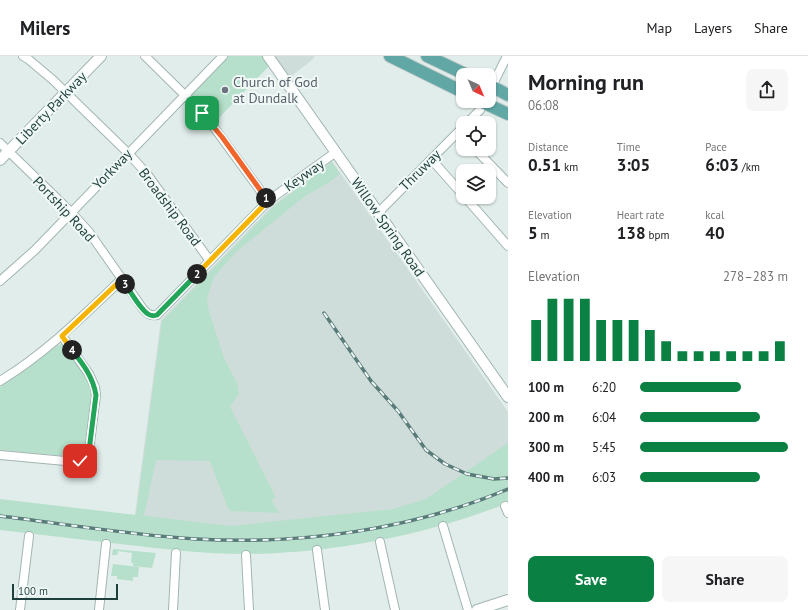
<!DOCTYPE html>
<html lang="en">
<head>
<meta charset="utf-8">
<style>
  body { margin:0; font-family:"PT Sans",sans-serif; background:#f6f6f6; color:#202124; height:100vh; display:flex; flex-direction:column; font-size:15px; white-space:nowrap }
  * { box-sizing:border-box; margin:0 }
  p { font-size:13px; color:#757577 }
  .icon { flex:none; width:22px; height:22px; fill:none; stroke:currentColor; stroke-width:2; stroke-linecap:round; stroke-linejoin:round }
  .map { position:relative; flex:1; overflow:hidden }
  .details { display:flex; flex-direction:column; background:#fff; width:300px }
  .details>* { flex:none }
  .needle { width:26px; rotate:136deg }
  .fabs { position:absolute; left:456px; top:12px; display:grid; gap:8px }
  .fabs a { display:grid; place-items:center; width:40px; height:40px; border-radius:8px; background:#fff; box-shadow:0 1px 3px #0004; font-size:20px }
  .scale { position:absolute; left:12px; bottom:10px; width:106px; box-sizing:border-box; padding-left:4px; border:2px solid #1f3f3d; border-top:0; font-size:11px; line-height:14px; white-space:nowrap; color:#1f3f3d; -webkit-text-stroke:3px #f1f9f7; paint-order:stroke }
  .pin { position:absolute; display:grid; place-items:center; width:34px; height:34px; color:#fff; margin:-17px; border-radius:8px; box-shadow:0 2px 6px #0006 }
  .km { position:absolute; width:20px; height:20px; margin:-10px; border-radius:50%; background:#222; color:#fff; font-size:11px; line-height:20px; text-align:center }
  .round { display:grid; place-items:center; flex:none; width:42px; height:42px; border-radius:8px; background:#f6f6f6 }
  .headline { display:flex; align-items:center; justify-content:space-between; height:68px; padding:0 20px }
  h1 { font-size:22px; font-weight:700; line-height:30px }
  .metrics { display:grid; grid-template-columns:repeat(3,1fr); gap:6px; height:68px; padding:4px 20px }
  .metrics div { display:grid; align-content:center }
  .metrics b { font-size:17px; font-weight:700 }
  .metrics small { font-size:11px; font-weight:400 }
  .metrics p { font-size:11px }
  .chart { height:112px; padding:8px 20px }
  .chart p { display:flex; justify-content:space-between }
  .chart svg { width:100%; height:72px; margin-top:4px; stroke:#0b8043; stroke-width:6 }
  .button { display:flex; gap:8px; margin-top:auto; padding:8px 20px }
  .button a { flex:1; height:46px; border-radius:8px; background:#0b8043; color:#fff; font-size:16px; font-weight:700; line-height:46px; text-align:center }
  .button a+a { background:#f6f6f6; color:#202124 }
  ul { padding:0 20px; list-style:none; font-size:13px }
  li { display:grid; grid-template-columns:64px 48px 1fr; align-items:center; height:30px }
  li i { height:10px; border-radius:5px; background:#0b8043 }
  header { display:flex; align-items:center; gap:24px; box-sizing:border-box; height:56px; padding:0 20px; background:#fff; border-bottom:1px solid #e0e0e0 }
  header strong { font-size:19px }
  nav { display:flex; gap:22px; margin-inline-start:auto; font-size:14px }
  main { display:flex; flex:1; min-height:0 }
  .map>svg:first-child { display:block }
  .built { fill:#ceddd9 }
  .green { fill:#b6e0cb }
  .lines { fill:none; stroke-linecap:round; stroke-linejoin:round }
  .minor-casing { stroke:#a2b5b3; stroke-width:10 }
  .tertiary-casing { stroke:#a2b5b3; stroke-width:12 }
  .primary-casing { stroke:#c0c9c9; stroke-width:14 }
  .minor { stroke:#fff; stroke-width:8 }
  .tertiary { stroke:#fff; stroke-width:10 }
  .primary { stroke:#60a7a5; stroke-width:12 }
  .rail-casing { stroke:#597b79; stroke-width:3.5 }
  .rail { stroke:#f1f9f7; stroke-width:2; stroke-dasharray:6; stroke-linecap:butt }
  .split-1-casing { stroke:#fff; stroke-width:8 }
  .split-2-casing { stroke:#fff; stroke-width:8 }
  .split-3-casing { stroke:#fff; stroke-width:8 }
  .split-4-casing { stroke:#fff; stroke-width:8 }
  .split-5-casing { stroke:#fff; stroke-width:8 }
  .split-1 { stroke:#f0652b; stroke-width:5 }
  .split-2 { stroke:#f5b400; stroke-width:5 }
  .split-3 { stroke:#22a559; stroke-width:5 }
  .split-4 { stroke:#f5b400; stroke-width:5 }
  .split-5 { stroke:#22a559; stroke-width:5 }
  .worship-dot { fill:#6b7280; stroke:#f1f9f7; stroke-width:1.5 }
  .labels { text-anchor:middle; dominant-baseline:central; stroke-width:4; stroke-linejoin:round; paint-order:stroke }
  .worship-label { font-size:14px; fill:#5b616d; stroke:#f1f9f7; text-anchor:start }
  .street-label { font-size:14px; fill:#1f3f3d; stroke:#f1f9f7 }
</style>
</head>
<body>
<header>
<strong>Milers</strong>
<nav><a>Map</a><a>Layers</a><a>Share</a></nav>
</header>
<main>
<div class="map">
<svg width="508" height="554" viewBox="0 0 508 554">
  <rect width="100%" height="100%" fill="#e0edea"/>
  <path class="built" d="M273,0H315L312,4L289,22Z
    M332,105L508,356V423L437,446L257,474L134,466L161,264L272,150Z"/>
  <path class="green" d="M228,0H265L271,8L215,66L193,44L192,38Z
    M332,106L340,118L328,127L305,140L236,196L214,221L207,241L208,252L224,302L237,327L239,338L230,351L271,432L275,441L271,444L279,457L229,455L210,405L156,404L144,459H137L231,470L393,453L426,443L508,387V447C426,479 336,497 247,498C205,498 162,493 120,488C80,483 40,479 0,474V443L136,459L162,265L273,151Z
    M62,288L91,329L93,338L85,394L82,398L77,401L0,394V331L19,318L58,289Z
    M113,493L156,497L152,512L133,510V507H131L132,497L118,495L117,499H112Z
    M113,508L139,511L138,521H133V525L117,523V520H111Z"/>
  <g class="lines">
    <defs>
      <path id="minor" d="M23,0L28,3L53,24L128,97L147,118L210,205
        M145,0L203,57L213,70L268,145
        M489,36L507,0
        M467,67L480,54L484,45
        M0,87L71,156L89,176L143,253C148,258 150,260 157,259L268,145L336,96
        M475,93L508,127
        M431,103L463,139
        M465,141L508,190
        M378,157L463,71
        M0,225L35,194L223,0
        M0,325C46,297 83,260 122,223
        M0,399L76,406L83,402L89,395L96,339L95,331L89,318L62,280
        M505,450L508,457
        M443,470L468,554
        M380,486L395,554
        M317,494L325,554
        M246,499L249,554
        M20,554L29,480
        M99,554L106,488
        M173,554L176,497"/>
      <path id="tertiary" d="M268,0L508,341
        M0,104L101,0
        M477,554L508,544"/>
      <path id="primary" d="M390,0L463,36
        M427,0L467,19
        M489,29L508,39
        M480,45L508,58"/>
    </defs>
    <use href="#minor" class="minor-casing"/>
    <use href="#tertiary" class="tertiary-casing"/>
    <use href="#primary" class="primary-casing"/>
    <use href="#minor" class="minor"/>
    <use href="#tertiary" class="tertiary"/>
    <use href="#primary" class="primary"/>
    <defs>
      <path id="rail" d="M324,257L371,325L398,355L426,394L445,408L467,418L494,423L508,422
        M0,460C65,468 130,479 196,483C301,489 411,474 508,433"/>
    </defs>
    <use href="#rail" class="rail-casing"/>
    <use href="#rail" class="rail"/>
  </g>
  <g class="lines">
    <defs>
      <path id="split-1" d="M202,57L222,81L266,142"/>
      <path id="split-2" d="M197,218L268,145L266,142"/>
      <path id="split-3" d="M125,228C131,236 140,253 148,258C151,260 154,260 157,259L197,218"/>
      <path id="split-4" d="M72,294L62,280L122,223L125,228"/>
      <path id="split-5" d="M72,294C83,308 93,321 96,339L89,395L86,399L80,405"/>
    </defs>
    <use href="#split-1" class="split-1-casing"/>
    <use href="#split-2" class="split-2-casing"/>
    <use href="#split-3" class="split-3-casing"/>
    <use href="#split-4" class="split-4-casing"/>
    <use href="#split-5" class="split-5-casing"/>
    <use href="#split-1" class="split-1"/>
    <use href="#split-2" class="split-2"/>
    <use href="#split-3" class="split-3"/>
    <use href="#split-4" class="split-4"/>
    <use href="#split-5" class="split-5"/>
  </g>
  <circle class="worship-dot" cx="225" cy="34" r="4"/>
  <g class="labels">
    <g class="worship-label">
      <text x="233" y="26">Church of God<tspan x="233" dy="16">at Dundalk</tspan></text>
    </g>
    <g class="street-label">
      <text transform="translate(51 52) rotate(-46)">Liberty Parkway</text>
      <text transform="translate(112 113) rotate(-46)">Yorkway</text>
      <text transform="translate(420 114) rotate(-45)">Thruway</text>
      <text transform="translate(304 119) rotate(-35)">Keyway</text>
      <text transform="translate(170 151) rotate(53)">Broadship Road</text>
      <text transform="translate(64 153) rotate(47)">Portship Road</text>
      <text transform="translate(388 171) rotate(55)">Willow Spring Road</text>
    </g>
  </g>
</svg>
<div class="fabs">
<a><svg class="needle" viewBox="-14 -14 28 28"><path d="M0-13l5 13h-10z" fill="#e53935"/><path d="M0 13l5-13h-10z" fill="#757577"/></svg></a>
<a><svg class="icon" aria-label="locate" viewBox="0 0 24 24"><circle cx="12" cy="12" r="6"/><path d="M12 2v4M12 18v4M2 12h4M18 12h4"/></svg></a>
<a><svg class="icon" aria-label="layers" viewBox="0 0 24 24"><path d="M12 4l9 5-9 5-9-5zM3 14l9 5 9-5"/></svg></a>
</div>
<div class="scale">100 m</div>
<div class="pin" style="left:202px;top:57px;background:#1e9e55"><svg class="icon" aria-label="arrive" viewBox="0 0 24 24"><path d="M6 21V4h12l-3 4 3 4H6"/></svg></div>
<div class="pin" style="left:80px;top:405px;background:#d93025"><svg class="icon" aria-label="check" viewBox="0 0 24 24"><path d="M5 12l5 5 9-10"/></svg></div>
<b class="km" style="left:266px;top:142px">1</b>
<b class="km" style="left:197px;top:218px">2</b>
<b class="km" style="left:125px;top:228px">3</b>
<b class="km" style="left:72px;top:294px">4</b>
</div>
<section class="details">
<div class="headline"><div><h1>Morning run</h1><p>06:08</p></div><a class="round"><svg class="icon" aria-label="share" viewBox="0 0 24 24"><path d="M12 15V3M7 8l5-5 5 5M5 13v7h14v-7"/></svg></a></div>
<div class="metrics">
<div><p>Distance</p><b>0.51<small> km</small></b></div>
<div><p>Time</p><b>3:05</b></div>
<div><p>Pace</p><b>6:03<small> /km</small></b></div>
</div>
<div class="metrics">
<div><p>Elevation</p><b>5<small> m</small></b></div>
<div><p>Heart rate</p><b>138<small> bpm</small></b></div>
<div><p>kcal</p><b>40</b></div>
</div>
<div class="chart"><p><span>Elevation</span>278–283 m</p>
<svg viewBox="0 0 160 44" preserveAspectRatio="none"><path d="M5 44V19M15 44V6M25 44V6M35 44V6M45 44V19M55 44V19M65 44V19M75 44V25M85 44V32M95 44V38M105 44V38M115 44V38M125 44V38M135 44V38M145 44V38M155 44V32"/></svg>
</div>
<ul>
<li><b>100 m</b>6:20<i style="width:68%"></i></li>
<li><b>200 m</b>6:04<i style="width:81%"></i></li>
<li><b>300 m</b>5:45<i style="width:100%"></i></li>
<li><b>400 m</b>6:03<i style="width:81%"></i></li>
</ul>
<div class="button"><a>Save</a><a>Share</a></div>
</section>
</main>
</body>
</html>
